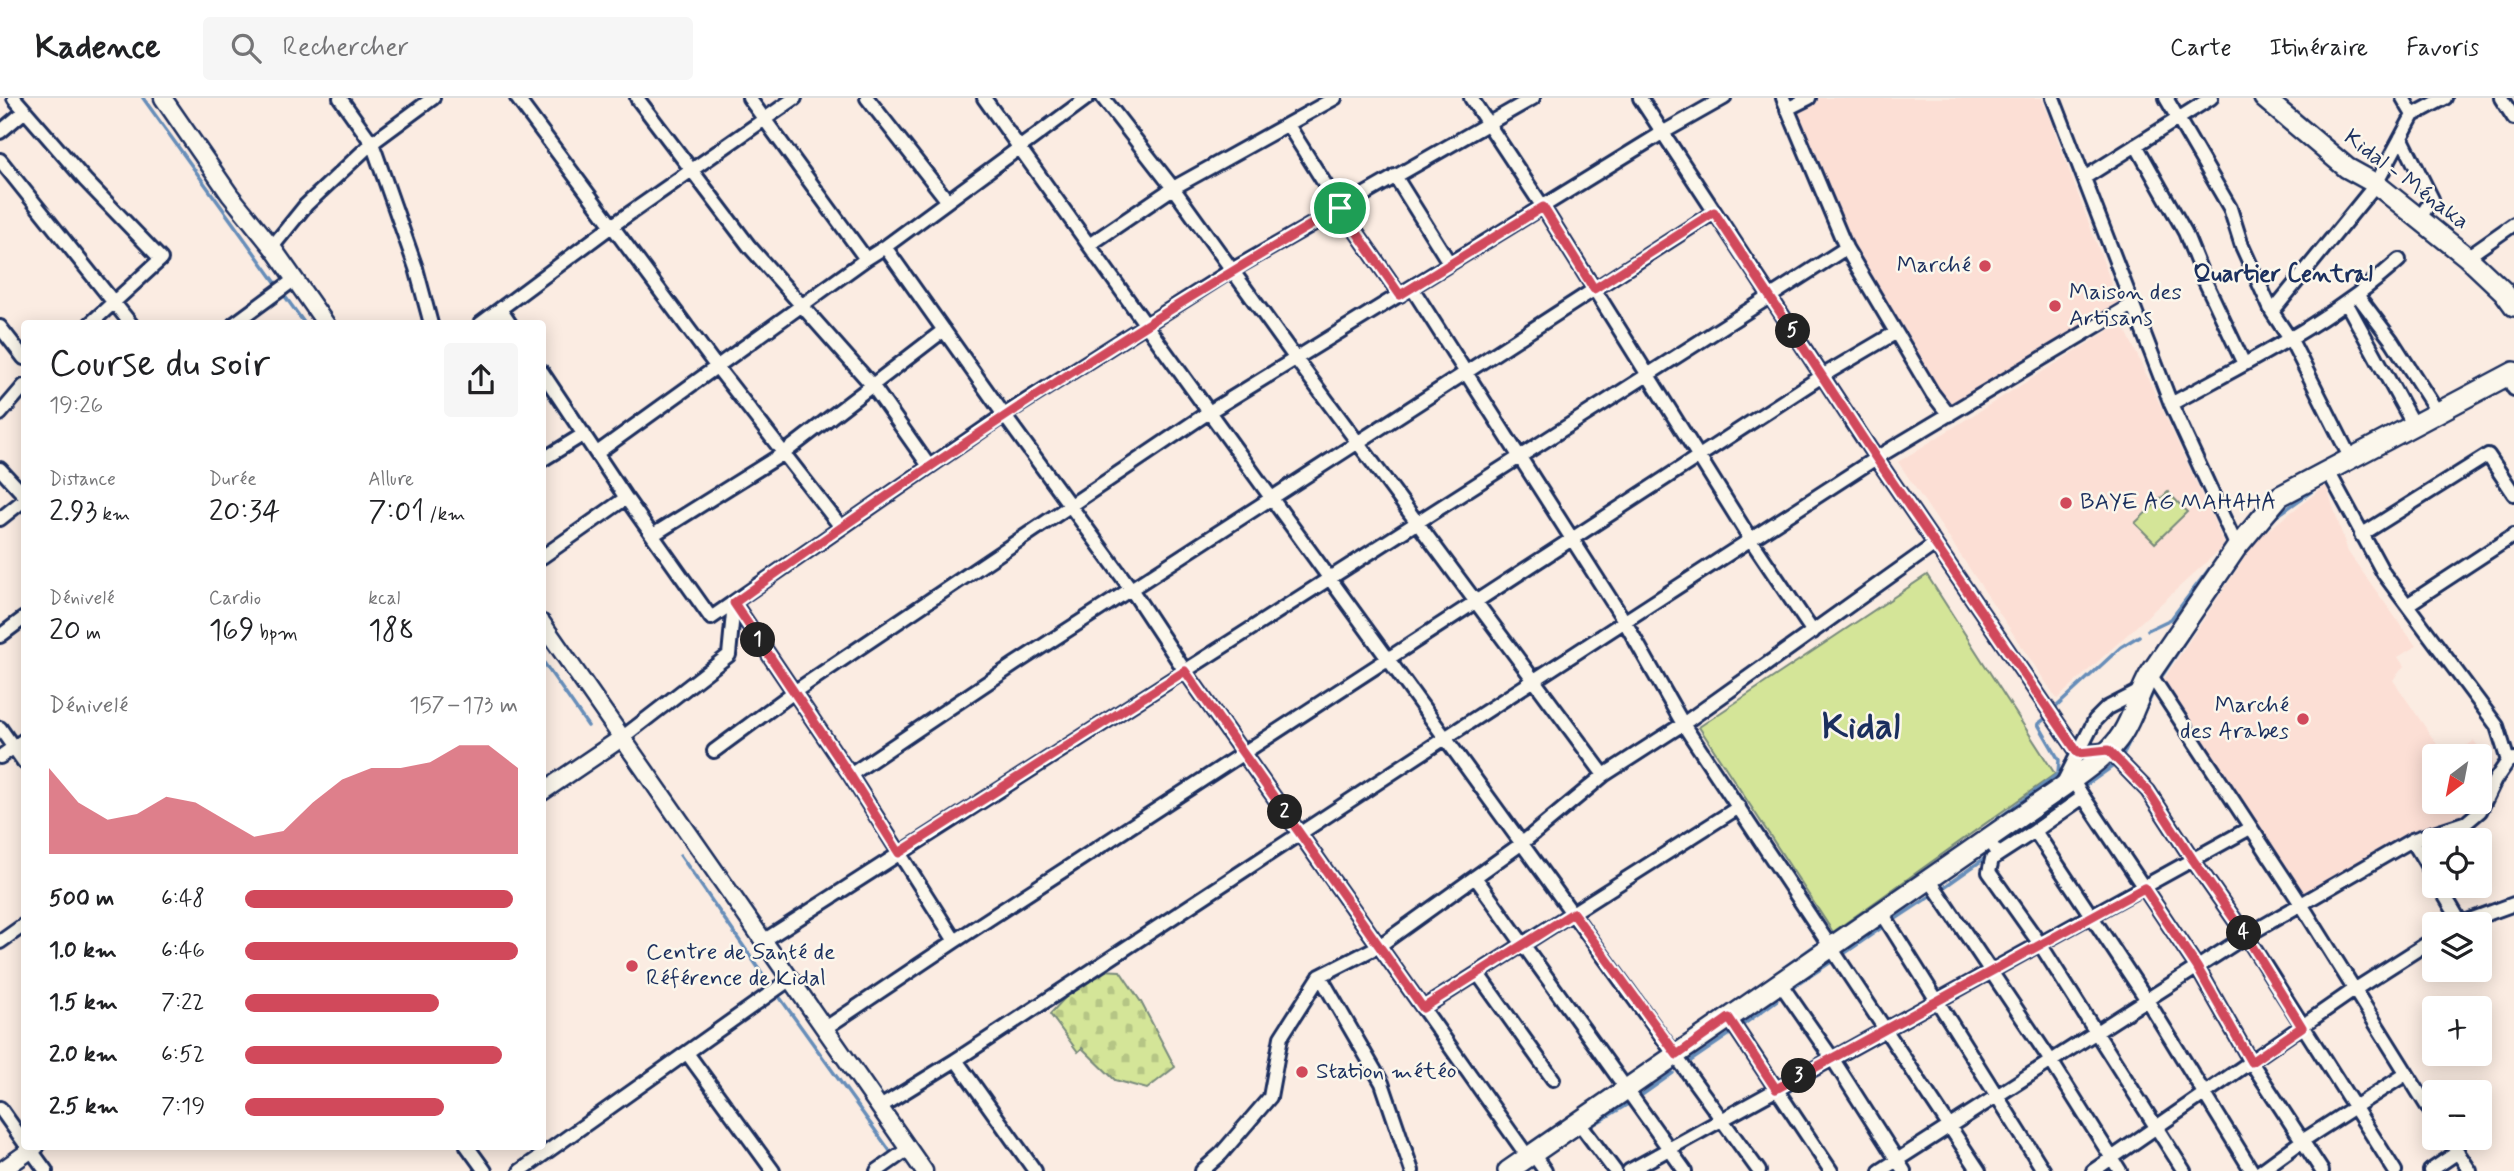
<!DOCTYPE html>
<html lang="fr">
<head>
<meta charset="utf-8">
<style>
  body { margin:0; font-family:Mynerve,sans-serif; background:#f6f6f6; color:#202124; height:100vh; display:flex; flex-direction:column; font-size:26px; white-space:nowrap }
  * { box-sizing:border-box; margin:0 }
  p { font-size:23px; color:#757577 }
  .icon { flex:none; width:38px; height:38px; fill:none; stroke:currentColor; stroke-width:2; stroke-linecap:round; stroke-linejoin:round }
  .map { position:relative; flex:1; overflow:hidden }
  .panel { position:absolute; left:21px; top:222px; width:525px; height:830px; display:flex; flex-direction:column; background:#fff; border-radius:7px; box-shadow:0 4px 18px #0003 }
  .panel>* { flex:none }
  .needle { width:46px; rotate:212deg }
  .buttons { position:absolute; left:2422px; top:646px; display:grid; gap:14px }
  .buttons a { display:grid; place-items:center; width:70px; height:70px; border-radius:7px; background:#fff; box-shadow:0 4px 18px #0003; font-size:35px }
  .pin { position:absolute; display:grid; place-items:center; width:60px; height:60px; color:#fff; margin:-30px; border:4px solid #fff; border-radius:50%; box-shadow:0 2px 7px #0007 }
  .km { position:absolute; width:35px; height:35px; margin:-18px; border-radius:50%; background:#222; color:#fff; font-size:19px; line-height:35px; text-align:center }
  .round { display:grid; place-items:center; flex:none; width:74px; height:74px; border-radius:7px; background:#f6f6f6 }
  .headline { display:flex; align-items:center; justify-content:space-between; height:119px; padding:0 28px }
  h1 { font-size:38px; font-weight:600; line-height:52px }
  .stats { display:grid; grid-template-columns:repeat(3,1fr); gap:10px; height:119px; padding:7px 28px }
  .stats div { display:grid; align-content:center }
  .stats b { font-size:30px; font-weight:600 }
  .stats small { font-size:19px; font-weight:400 }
  .stats p { font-size:19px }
  .chart { height:196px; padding:14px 28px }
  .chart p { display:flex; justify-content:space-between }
  .chart svg { width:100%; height:126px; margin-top:7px; fill:#d1495b; opacity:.7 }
  ul { padding:0 28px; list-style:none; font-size:23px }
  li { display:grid; grid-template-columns:112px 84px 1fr; align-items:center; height:52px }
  li i { height:18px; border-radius:9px; background:#d1495b }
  header { display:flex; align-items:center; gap:42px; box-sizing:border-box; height:98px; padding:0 35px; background:#fff; border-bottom:2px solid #e0e0e0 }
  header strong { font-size:33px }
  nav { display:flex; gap:38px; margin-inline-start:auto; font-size:24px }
  .search { width:490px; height:63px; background:#f6f6f6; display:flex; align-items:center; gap:18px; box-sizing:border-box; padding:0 24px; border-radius:7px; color:#757577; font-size:26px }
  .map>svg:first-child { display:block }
  .built { fill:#fcdfd5 }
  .green { fill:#d4e598; stroke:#788a7b; stroke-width:2 }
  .cemetery { fill:url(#cemetery-stones); stroke:#788a7b; stroke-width:2 }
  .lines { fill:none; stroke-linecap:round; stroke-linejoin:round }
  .stream { stroke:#668db9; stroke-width:3.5 }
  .minor-casing { stroke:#1b2f5e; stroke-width:18 }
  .tertiary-casing { stroke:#1b2f5e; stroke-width:21 }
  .primary-casing { stroke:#1b2f5e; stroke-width:24 }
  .minor { stroke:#fbf7ec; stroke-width:12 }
  .tertiary { stroke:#fbf7ec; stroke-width:16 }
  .primary { stroke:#fbf7ec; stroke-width:19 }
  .route-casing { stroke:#fff; stroke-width:14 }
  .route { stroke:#d1495b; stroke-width:9 }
  .poi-dot { fill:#d1495b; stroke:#fbf7ec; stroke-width:2.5 }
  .labels { text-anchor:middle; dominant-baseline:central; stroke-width:5; stroke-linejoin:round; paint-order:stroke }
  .street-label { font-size:23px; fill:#1b2f5e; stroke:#fbf7ec }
  .poi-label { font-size:23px; fill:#1b2f5e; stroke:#fbf7ec; text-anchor:start }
  .neighbourhood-label { font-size:24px; font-weight:bold; fill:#1b2f5e; stroke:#fbf7ec }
  .town-label { font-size:37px; font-weight:bold; fill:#1b2f5e; stroke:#fbf7ec }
</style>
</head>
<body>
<header>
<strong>Kadence</strong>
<div class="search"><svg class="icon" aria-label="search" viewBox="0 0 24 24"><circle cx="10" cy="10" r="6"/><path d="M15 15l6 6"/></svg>Rechercher</div>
<nav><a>Carte</a><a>Itinéraire</a><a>Favoris</a></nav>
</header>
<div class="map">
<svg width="2514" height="1073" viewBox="0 0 2514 1073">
  <defs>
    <pattern id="cemetery-stones" width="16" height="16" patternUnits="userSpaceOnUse" patternTransform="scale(1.75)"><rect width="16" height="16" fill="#d4e598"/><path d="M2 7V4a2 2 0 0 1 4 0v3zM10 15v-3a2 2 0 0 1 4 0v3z" fill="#b5c585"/></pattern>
  </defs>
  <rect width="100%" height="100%" fill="#fbece2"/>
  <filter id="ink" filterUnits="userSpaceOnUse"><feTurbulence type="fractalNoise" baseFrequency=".0143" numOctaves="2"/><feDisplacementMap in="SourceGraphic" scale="14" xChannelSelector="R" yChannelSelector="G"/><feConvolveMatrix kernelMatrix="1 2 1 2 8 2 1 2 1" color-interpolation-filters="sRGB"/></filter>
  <g filter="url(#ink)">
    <path class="built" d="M1818,0H2042L2120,208L1949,308L1918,266L1850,144L1794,12Z
      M2122,224L2225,447L2057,601L1898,364Z
      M2326,387L2348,454L2416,548L2398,559L2404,568L2393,582L2445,658H2434V704H2477L2472,713L2458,722L2304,800L2162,584L2258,440Z
      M2474,643L2492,666L2480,700V658H2449Z"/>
    <path class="green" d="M2168,394L2187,414L2155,445L2135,425Z
      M1927,477L2055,676L1833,834L1699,629Z"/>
    <path class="cemetery" d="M1101,872L1120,873L1141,904L1175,969L1147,991L1115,982L1082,950L1078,954L1050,916L1084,879Z"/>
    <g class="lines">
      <path class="stream" d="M143,0L276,185
        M284,197L305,226
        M2271,422L2312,393
        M2148,532L2171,521L2209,471
        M542,562L588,628
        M2162,578L2197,525
        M2055,610L2121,549L2139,538
        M2122,659L2153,595
        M2082,690L2116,666
        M1991,726L2058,676L2059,662L2038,626L2046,620
        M2009,743L2074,694
        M680,757L771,888
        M1940,792L1988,758
        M1891,824L1935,795
        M1845,855L1884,828
        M1772,878L1817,846
        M1792,890L1834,862
        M778,897L890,1053
        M1744,926L1777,902
        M1689,964L1730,936
        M1639,999L1673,975
        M1588,1030L1628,1006
        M1565,1045L1578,1037"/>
      <defs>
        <path id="minor" d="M14,0L85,82L161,161L90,226
          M340,0L372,45L416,170L431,226
          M517,0L716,268L841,429
          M637,0L749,148L872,287L929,368
          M749,0L866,161
          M867,0L947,102
          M984,0L1146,227L1759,1073
          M1103,0L1173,90L1296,261L1604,677
          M1471,0L1543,109L1751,442L1813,534
          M1640,0L1876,360L2078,655L2108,652L2148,693L2193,762L2246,838L2395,1073
          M1783,0L1846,150L1932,295L1949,317
          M2053,0L2171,306L2237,449
          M2166,0L2230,110L2242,148L2272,214L2292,244L2351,361
          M2403,0L2413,17
          M2501,0L2514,20
          M1787,11L1809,0
          M1288,27L1340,110L1400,197
          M0,34L25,13
          M2401,39L2432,101L2420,120
          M2136,47L2185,134L2204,181L2244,266
          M0,62L131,226
          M1395,78L1450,166
          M2084,80L2211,0
          M1089,147L1173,90L1335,0
          M272,149L306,107L372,45L433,0
          M885,149L1004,317L1131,491L1185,573L1528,1059
          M2467,159L2514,126
          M1412,190L1625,524L1683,626L1979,1073
          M2358,198L2392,243L2438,315
          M2347,206L2414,328
          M500,211L510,226
          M2272,214L2376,86L2413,17L2445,0
          M234,226L295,181
          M480,226L613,127L795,0
          M0,229L24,260
          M542,274L626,400L711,520L1004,317L1232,172L1533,0
          M2507,278L2514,291
          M2171,306C2251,262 2331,224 2399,162
          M0,316L24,288
          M597,355L866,161L885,149L1087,0
          M542,362L584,336
          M0,371L24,397
          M2328,373L2384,476L2497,628L2508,663
          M0,421L24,402
          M653,437L784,355L944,232
          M2361,437L2488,357L2514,396
          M542,459L626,400
          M734,505L850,677L955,843
          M2407,507L2514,437
          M0,538L24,520
          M2150,576L2301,806L2434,1019
          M0,630L24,664
          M623,639L729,557L734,505
          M714,653L794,594L1209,314L1662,35L1724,0
          M0,659L24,642
          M850,677L1015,566L1714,114
          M2072,682L2197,869L2251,964L2322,1073
          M2063,685L2095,622L2107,610L2140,593
          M2083,699L2035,733L2147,902L2252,1073
          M1988,741L1998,757L1992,761L1989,774L2040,846L2184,1073
          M2412,742L2434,779
          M1998,757L2035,733
          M1475,779L1685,1073
          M1929,781L2051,963L2120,1073
          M2439,788L2461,825
          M1882,815L2044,1073
          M2459,826L2514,806
          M763,843L1846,150
          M0,844L24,827
          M1478,876L1553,981
          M1780,885L1832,960L1904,1073
          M1423,910L1739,709
          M1729,920L1831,1073
          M824,931L955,843L1822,278L1895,235
          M687,955L773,1073
          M956,962L1035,1073
          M880,1009L956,962L1445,640L1876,360L2133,206
          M0,1010L24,1044
          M1579,1025L1615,1073
          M2448,1040L2470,1073
          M28,1048L46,1073
          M467,1048L485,1073
          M1533,1056L1545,1073
          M520,1073L789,882
          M877,1073L908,1051
          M1202,1073L1221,1056L1270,999L1281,939L1320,878
          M1412,1073L1382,985L1320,878L1379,848L1521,746L1604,677L1683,626L1935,446
          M1629,1073L2250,730
          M1880,1073L2246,838L2412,742L2467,724L2480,713L2495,682L2508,663L2514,661
          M2093,1073L2354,892L2434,841
          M2261,1073L2302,1043L2406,976
          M2430,1073L2458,1054"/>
        <path id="tertiary" d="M163,0L230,97L272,149L326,226
          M542,525L924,1073
          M542,694L623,639
          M1,1073L36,1048"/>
        <path id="primary" d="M2264,0L2347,70L2376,86L2467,159L2503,193L2514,208
          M1508,1073L2061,690C2082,674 2108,658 2122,636C2134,617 2139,595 2150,576L2237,449L2280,398L2514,274"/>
      </defs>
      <use href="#minor" class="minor-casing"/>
      <use href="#tertiary" class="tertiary-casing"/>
      <use href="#primary" class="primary-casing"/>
      <use href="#minor" class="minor"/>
      <use href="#tertiary" class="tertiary"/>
      <use href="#primary" class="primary"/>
    </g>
  </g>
  <g class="lines" filter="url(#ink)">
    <defs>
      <path id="route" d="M1543,109L1594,191L1714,114L1876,360L2078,655L2108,652L2148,693L2193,762L2246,838L2302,929L2251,964L2197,869L2144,790L1776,991L1729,920L1677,957L1573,815L1423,910L1185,573L899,755L850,677L734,505C931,365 1131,230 1340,110L1400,197Z"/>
    </defs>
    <use href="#route" class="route-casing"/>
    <use href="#route" class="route"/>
  </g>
  <g class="poi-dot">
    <circle cx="1985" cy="168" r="7"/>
    <circle cx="2055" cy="208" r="7"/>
    <circle cx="2066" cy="405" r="7"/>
    <circle cx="2303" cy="621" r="7"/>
    <circle cx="632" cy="868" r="7"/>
    <circle cx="1302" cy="974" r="7"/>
  </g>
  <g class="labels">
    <g class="street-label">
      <text transform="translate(2406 82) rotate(37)">Kidal - Ménaka</text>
    </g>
    <g class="poi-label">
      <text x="1971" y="168" text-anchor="end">Marché</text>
      <text x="2069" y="195">Maison des<tspan x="2069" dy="26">Artisans</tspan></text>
      <text x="2080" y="405">BAYE AG MAHAHA</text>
      <text x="2289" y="608" text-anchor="end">Marché<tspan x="2289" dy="26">des Arabes</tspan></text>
      <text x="646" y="855">Centre de Santé de<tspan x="646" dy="26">Référence de Kidal</tspan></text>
      <text x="1316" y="974">Station météo</text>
    </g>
    <g class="neighbourhood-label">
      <text x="2283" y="176">Quartier Central</text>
    </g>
    <g class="town-label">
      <text x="1861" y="630">Kidal</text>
    </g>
  </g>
</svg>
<div class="buttons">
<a><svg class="needle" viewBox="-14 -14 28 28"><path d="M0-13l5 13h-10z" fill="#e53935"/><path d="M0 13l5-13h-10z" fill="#757577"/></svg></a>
<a><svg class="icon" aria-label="locate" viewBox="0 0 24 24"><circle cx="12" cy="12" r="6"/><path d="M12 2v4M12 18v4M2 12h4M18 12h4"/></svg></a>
<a><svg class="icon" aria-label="layers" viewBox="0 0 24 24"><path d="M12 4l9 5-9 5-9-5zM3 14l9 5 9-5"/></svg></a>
<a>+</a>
<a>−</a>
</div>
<div class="pin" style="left:1340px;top:110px;background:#1e9e55"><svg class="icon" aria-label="arrive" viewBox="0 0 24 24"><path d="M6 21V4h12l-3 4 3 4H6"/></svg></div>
<b class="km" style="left:758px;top:542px">1</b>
<b class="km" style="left:1285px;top:714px">2</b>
<b class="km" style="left:1799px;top:978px">3</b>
<b class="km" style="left:2244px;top:835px">4</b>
<b class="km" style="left:1793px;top:233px">5</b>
<section class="panel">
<div class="headline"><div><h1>Course du soir</h1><p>19:26</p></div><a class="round"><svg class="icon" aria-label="share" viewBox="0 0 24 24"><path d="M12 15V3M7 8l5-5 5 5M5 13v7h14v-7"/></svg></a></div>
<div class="stats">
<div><p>Distance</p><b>2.93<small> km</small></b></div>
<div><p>Durée</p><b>20:34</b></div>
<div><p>Allure</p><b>7:01<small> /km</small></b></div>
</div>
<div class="stats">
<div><p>Dénivelé</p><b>20<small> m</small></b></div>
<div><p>Cardio</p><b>169<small> bpm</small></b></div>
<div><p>kcal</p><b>188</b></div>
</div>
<div class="chart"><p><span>Dénivelé</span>157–173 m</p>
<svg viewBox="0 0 160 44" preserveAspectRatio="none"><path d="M0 44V14L10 26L20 32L30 30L40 24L50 26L60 32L70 38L80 36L90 26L100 18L110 14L120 14L130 12L140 6L150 6L160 14V44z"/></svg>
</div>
<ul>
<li><b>500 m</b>6:48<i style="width:98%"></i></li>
<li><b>1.0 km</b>6:46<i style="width:100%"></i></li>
<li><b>1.5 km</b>7:22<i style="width:71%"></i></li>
<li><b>2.0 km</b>6:52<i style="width:94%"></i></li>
<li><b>2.5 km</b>7:19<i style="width:73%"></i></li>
</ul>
</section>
</div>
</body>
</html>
